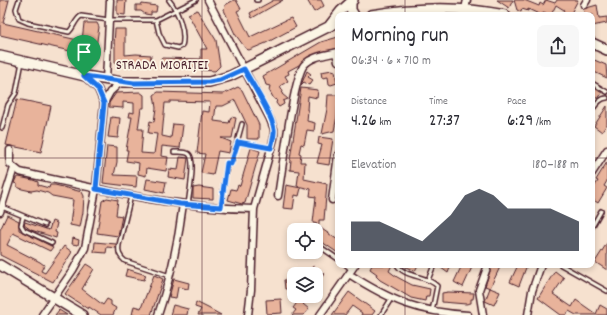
<!DOCTYPE html>
<html lang="en">
<head>
<meta charset="utf-8">
<style>
  body { margin:0; font-family:Dekko,sans-serif; background:#f7f7f7; color:#2b2b33; height:100vh; display:flex; flex-direction:column; font-size:15px; white-space:nowrap }
  * { box-sizing:border-box; margin:0 }
  p { font-size:13px; color:#7c7c81 }
  .icon { flex:none; width:22px; height:22px; fill:none; stroke:currentColor; stroke-width:2; stroke-linecap:round; stroke-linejoin:round }
  .map { position:relative; flex:1; overflow:hidden }
  .drawer { position:absolute; left:335px; top:12px; width:260px; height:256px; display:flex; flex-direction:column; background:#fff; border-radius:8px; box-shadow:0 2px 6px #0003 }
  .drawer>* { flex:none }
  .fabs { position:absolute; left:287px; top:223px; display:grid; gap:8px }
  .fabs a { display:grid; place-items:center; width:36px; height:36px; border-radius:8px; background:#fff; box-shadow:0 2px 6px #0003; font-size:20px }
  .pin { position:absolute; display:grid; place-items:center; width:34px; height:34px; color:#fff; margin:-41px -17px; border-radius:50% 50% 50% 0; rotate:-45deg; box-shadow:0 0 4px #0007 }
  .pin .icon { rotate:45deg }
  .round { display:grid; place-items:center; flex:none; width:42px; height:42px; border-radius:8px; background:#f7f7f7 }
  .headline { display:flex; align-items:center; justify-content:space-between; height:68px; padding:0 16px }
  h1 { font-size:22px; font-weight:600; line-height:30px }
  .figures { display:grid; grid-template-columns:repeat(3,1fr); gap:6px; height:68px; padding:4px 16px }
  .figures div { display:grid; align-content:center }
  .figures b { font-size:17px; font-weight:600 }
  .figures small { font-size:11px; font-weight:400 }
  .figures p { font-size:11px }
  .chart { height:112px; padding:8px 16px }
  .chart p { display:flex; justify-content:space-between }
  .chart svg { width:100%; height:72px; margin-top:4px; fill:#111827; opacity:.7 }
  .map>svg:first-child { display:block }
  .building { fill:#e8b39b; stroke:#4a1f2b }
  .lines { fill:none; stroke-linecap:round; stroke-linejoin:round }
  .lane-casing { stroke:#4a1f2b; stroke-width:6 }
  .street-casing { stroke:#4a1f2b; stroke-width:9 }
  .secondary-casing { stroke:#4a1f2b; stroke-width:12 }
  .lane { stroke:#fcf5e5; stroke-width:3 }
  .street { stroke:#fcf5e5; stroke-width:6 }
  .secondary { stroke:#fcf5e5; stroke-width:9 }
  .route-casing { stroke:#fff; stroke-width:8 }
  .route { stroke:#1a73e8; stroke-width:5 }
  .grid { fill:none; stroke:#4a1f2b; stroke-width:1; stroke-opacity:0.55 }
  .labels { text-anchor:middle; dominant-baseline:central; stroke-width:3.5; stroke-linejoin:round; paint-order:stroke }
  .street-label { font-size:14px; fill:#4a1f2b; stroke:#fcf5e5 }
</style>
</head>
<body>
<div class="map">
<svg width="607" height="315" viewBox="0 0 607 315">
  <rect width="100%" height="100%" fill="#f6e1cf"/>
  <filter id="ink" filterUnits="userSpaceOnUse"><feTurbulence type="fractalNoise" baseFrequency=".025" numOctaves="2"/><feDisplacementMap in="SourceGraphic" scale="8" xChannelSelector="R" yChannelSelector="G"/><feConvolveMatrix kernelMatrix="1 2 1 2 8 2 1 2 1" color-interpolation-filters="sRGB"/></filter>
  <g filter="url(#ink)">
    <path class="building" d="M0,0H9L3,23L82,41L84,23H97L99,27L95,54L92,56L0,35Z
      M117,0H126L125,15L117,14Z
      M234,0H236L241,9L237,11L250,37L286,20L291,18L296,27L266,43L249,50L246,49L235,34L224,10L225,5Z
      M274,0H283L252,18L250,13Z
      M307,0H321L324,6L314,12Z
      M497,0H513L509,8Z
      M514,0H524L539,6L540,3L543,5L546,0L555,3L557,0H578L570,15H561L564,10L556,5L551,15L543,13L541,15L528,9V11L522,9L521,12L517,10Z
      M142,4L157,6L156,12H151V15L145,14L141,11H136V5H142Z
      M597,5L599,18L607,17V23L592,26V15H585L583,9Z
      M197,10L216,40L220,66L215,71L201,70V68L161,66V58L201,59V49H207L188,14Z
      M115,29H125V55L136,54L151,55L150,65H117L115,62V44H114Z
      M338,37V48L309,56L299,65L288,71L289,74L285,76L288,81L280,86L283,91L282,94L288,99L283,101L284,104L279,107L276,103L277,100L274,99L269,90L270,86L266,85L263,76L321,42Z
      M592,59L606,65L607,78L592,71Z
      M332,70L335,71L337,83L331,85L329,84L328,77L322,78L321,72Z
      M307,71L311,74L308,77L313,80L309,85L304,82L301,85Z
      M238,87L242,90L259,125V139H247V125L235,100L223,106H216L214,121L229,123L231,117L236,118L232,138H221L231,142L229,153L218,151L213,175L201,173L205,154L197,153L202,111L209,112L210,102L170,101V103H165L162,136L171,138L173,124L183,125L180,148L162,146L161,156L168,157L166,171L147,168L146,176L138,174L139,163L126,161L128,150H126L132,117H129L130,112L134,113V103L123,102V108L109,107V103L116,93L140,92L144,95V108H141L138,129H143L141,153L154,154L157,134L148,133L150,121L154,122L156,108L154,95L158,92L223,94Z
      M593,87L602,93L598,99L592,95Z
      M301,88L318,90L317,98L308,96L307,110H308L307,121L315,123L314,131L307,130L304,145L301,144L299,153L301,154L300,162H305L304,179L327,184L324,220H319V224L313,223L316,197L310,196L311,189L297,186L299,171L290,170L291,160L290,159Z
      M328,95H338L337,116L334,131L322,134L327,109Z
      M17,99L51,106L41,152L6,145Z
      M607,106V124L602,132L594,126Z
      M111,117L120,118L118,138L108,137Z
      M319,137L333,139L329,165L317,163L322,145L318,144Z
      M107,146L117,147V162L114,175L137,176L136,187L103,183Z
      M251,148L260,151L245,203L242,204L228,200L231,189L236,190L238,185L240,186Z
      M180,157L188,158L185,180L168,177L169,169L178,170Z
      M607,162V181L604,186L607,188L598,203L592,199V190L598,181L596,180Z
      M19,177L33,180L38,182V185L49,188L50,185H55L82,192L84,196L83,212L80,227L70,225L73,200L52,196L48,193L37,190L31,191L22,189L17,187V184L14,183L16,178Z
      M147,179L166,182L164,193L145,189Z
      M286,185L301,188L299,196L295,195L293,209L283,208Z
      M199,187L213,189V199L193,198V188Z
      M107,198L118,200L116,215L122,216L118,236L97,233L102,201Z
      M7,215L19,221V230L53,247L50,251L13,233L7,245L40,262L44,265L41,271L45,273L64,246L72,252L53,282L0,255V230Z
      M52,221L57,223L55,232L57,233L56,238L31,230L24,225L25,222L49,230Z
      M316,225L338,240V253L316,238Z
      M73,238L79,240L78,245L72,244Z
      M95,242L116,244V248L107,247L106,253L94,252Z
      M607,243V270L595,262Z
      M86,264L94,269L82,289L103,305L107,299L111,301V305L116,308L113,315H101L89,307L88,309L65,294Z
      M372,265H392L389,271L397,277L412,285L430,289L429,296H426L425,301L411,298L401,292L380,280L376,276L377,274L370,269Z
      M401,265H418L415,271Z
      M437,265H451L448,273Z
      M462,265H473L463,287L454,282Z
      M492,265H501L490,288L485,286Z
      M518,265H527L519,286L510,282Z
      M313,266L324,274L316,285V274H308Z
      M127,269L146,275L144,280L125,276Z
      M555,271L564,278L553,294L572,307L576,300L596,314L600,305L607,309V315H576L569,311L566,315H561L538,298Z
      M154,275L163,279L151,315H132L134,306L141,308Z
      M174,279L189,283L188,289L178,287L176,298L169,297Z
      M294,279V288L285,289L284,280Z
      M490,288L500,292L494,305L485,301Z
      M349,292L375,311L372,315H361L362,313L352,306L345,315H332Z
      M448,292L474,293L473,299H471V303L466,304L442,302V293Z
      M302,296H309L303,304L309,309L304,315H292L296,310L293,308Z
      M281,299L282,313L267,314L266,300Z
      M196,302L208,308L221,315H198L201,309L195,307Z
      M173,305L188,309L187,315H170Z
      M59,310L67,315H55Z"/>
    <g class="lines">
      <defs>
        <path id="lane" d="M19,0L16,9L19,19L28,23L69,32C74,27 75,20 81,16L109,20H156L196,0
          M256,0H258
          M156,20L159,33L165,45L178,48L182,46C186,32 178,11 169,0
          M592,83L607,92
          M592,110C596,105 600,98 607,98
          M2,128L8,105L16,93L22,62
          M238,142L271,148
          M174,152C179,152 185,151 189,154C196,160 189,195 188,205
          M131,196L119,245C118,252 119,256 125,261L170,276
          M2,207L45,225
          M221,207L227,163L231,164L242,124
          M23,217L21,225L24,230L52,243
          M592,227L601,211
          M316,244L338,259
          M346,265L352,270
          M397,265C405,278 427,275 437,286L432,311
          M561,265L607,291
          M428,280L434,265
          M381,315L391,299"/>
        <path id="street" d="M208,0L270,119L274,129V138L254,209L251,290L248,315
          M584,5L587,0
          M465,9L467,0
          M336,53L338,61
          M85,77L98,89L104,103
          M106,80L110,0
          M10,150V164L20,172C97,189 174,208 254,209
          M592,173L607,150
          M278,196C282,173 293,78 304,65C312,56 326,55 338,52
          M332,200L338,155
          M0,212L14,168
          M349,274C391,301 418,312 468,315
          M42,315L73,270L85,248L96,189L104,103L110,92L121,82
          M158,315C171,277 178,244 183,204
          M320,315L355,265
          M483,315L479,290L488,265
          M528,315L532,291L541,265"/>
        <path id="secondary" d="M351,2V10L354,15
          M371,15C416,7 461,6 505,15
          M330,25L341,11L353,0
          M592,43L607,50
          M0,56L85,76L121,82H209L230,76L338,22
          M0,265L82,315"/>
      </defs>
      <use href="#lane" class="lane-casing"/>
      <use href="#street" class="street-casing"/>
      <use href="#secondary" class="secondary-casing"/>
      <use href="#lane" class="lane"/>
      <use href="#street" class="street"/>
      <use href="#secondary" class="secondary"/>
    </g>
  </g>
  <g class="lines" filter="url(#ink)">
    <defs>
      <path id="route" d="M244,69C252,84 272,114 274,129C275,136 272,142 271,148L238,142L231,164L227,163L221,207L180,204L96,189L104,103L98,89L84,76L134,83L209,82L220,80Z"/>
    </defs>
    <use href="#route" class="route-casing"/>
    <use href="#route" class="route"/>
  </g>
  <path class="grid" d="M202,0V315M405,0V15M0,158H338M592,158H607M405,265V315"/>
  <g class="labels">
    <g class="street-label">
      <text x="162" y="66">STRADA MIORIȚEI</text>
    </g>
  </g>
</svg>
<div class="fabs">
<a><svg class="icon" aria-label="locate" viewBox="0 0 24 24"><circle cx="12" cy="12" r="6"/><path d="M12 2v4M12 18v4M2 12h4M18 12h4"/></svg></a>
<a><svg class="icon" aria-label="layers" viewBox="0 0 24 24"><path d="M12 4l9 5-9 5-9-5zM3 14l9 5 9-5"/></svg></a>
</div>
<div class="pin" style="left:84px;top:76px;background:#1e9e55"><svg class="icon" aria-label="arrive" viewBox="0 0 24 24"><path d="M6 21V4h12l-3 4 3 4H6"/></svg></div>
<section class="drawer">
<div class="headline"><div><h1>Morning run</h1><p>06:34 · 6 × 710 m</p></div><a class="round"><svg class="icon" aria-label="share" viewBox="0 0 24 24"><path d="M12 15V3M7 8l5-5 5 5M5 13v7h14v-7"/></svg></a></div>
<div class="figures">
<div><p>Distance</p><b>4.26<small> km</small></b></div>
<div><p>Time</p><b>27:37</b></div>
<div><p>Pace</p><b>6:29<small> /km</small></b></div>
</div>
<div class="chart"><p><span>Elevation</span>180–188 m</p>
<svg viewBox="0 0 160 44" preserveAspectRatio="none"><path d="M0 44V26L10 26L20 26L30 30L40 34L50 38L60 30L70 22L80 10L90 6L100 10L110 18L120 18L130 18L140 18L150 22L160 26V44z"/></svg>
</div>
</section>
</div>
</body>
</html>
